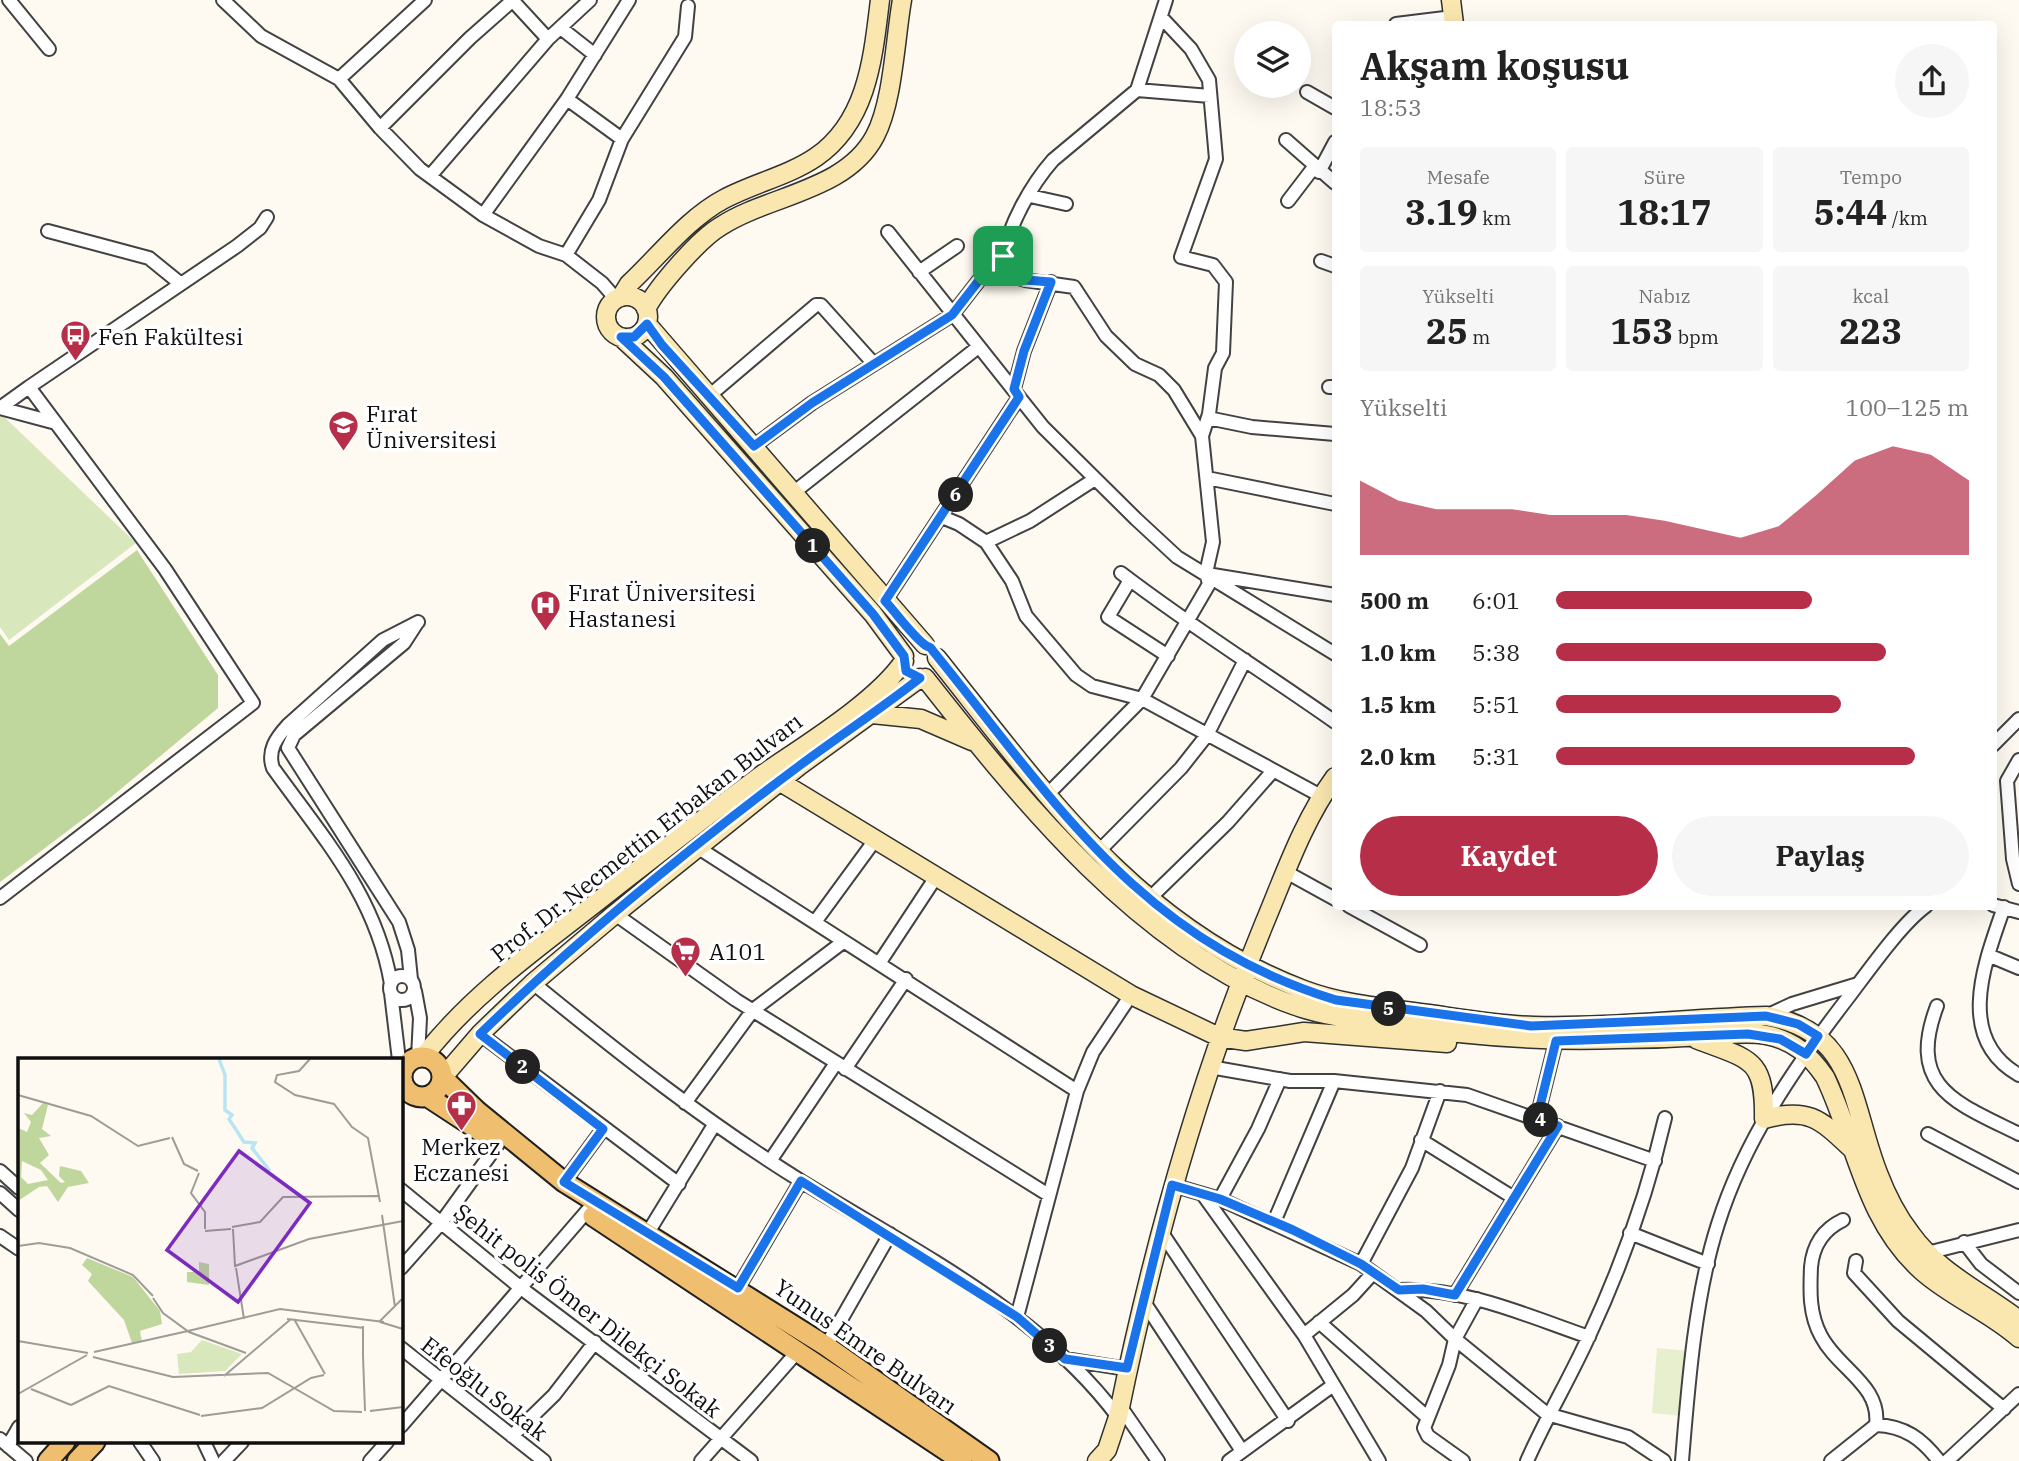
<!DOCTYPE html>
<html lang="tr">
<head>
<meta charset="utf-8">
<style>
  body { margin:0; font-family:"IBM Plex Serif",serif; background:#f6f6f6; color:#222; height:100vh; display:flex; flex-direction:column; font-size:26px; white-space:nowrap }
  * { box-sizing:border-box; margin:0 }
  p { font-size:23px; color:#767676 }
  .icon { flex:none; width:38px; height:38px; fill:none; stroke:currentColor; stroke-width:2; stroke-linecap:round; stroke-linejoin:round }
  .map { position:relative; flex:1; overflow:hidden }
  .details { position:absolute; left:1332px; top:21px; width:665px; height:889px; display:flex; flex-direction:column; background:#fff; border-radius:7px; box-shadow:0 7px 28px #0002 }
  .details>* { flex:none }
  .tools { position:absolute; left:1234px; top:21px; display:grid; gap:14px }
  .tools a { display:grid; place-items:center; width:77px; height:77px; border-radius:50%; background:#fff; box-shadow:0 7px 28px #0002; font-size:35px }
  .pin { position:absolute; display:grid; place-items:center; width:60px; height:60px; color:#fff; margin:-30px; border-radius:14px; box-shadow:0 4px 10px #0006 }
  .km { position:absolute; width:35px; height:35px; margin:-18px; border-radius:50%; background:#222; color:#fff; font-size:19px; line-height:35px; text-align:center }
  .round { display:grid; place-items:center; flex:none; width:74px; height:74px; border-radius:37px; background:#f6f6f6 }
  .summary { display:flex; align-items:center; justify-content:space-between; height:119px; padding:0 28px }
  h1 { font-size:38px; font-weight:800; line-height:52px }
  .figures { display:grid; grid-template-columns:repeat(3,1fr); gap:10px; height:119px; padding:7px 28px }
  .figures div { display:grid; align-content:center; border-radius:7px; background:#f6f6f6; text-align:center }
  .figures b { font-size:35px; font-weight:800 }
  .figures small { font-size:19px; font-weight:400 }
  .figures p { font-size:19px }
  .chart { height:196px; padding:14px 28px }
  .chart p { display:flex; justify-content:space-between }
  .chart svg { width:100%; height:126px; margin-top:7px; fill:#b72e49; opacity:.7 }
  .primary-button { display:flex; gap:14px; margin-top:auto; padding:14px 28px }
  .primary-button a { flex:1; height:80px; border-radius:42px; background:#b72e49; color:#fff; font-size:28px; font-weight:800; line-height:80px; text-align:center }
  .primary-button a+a { background:#f6f6f6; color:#222 }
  ul { padding:0 28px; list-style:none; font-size:23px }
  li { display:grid; grid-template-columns:112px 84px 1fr; align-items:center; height:52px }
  li i { height:18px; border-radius:9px; background:#b72e49 }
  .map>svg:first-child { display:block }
  .green { fill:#d9e7bc }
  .forest { fill:#bfd79c }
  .pitch { fill:#e8efce }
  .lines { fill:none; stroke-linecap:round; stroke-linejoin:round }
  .street-casing { stroke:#424242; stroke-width:16 }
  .secondary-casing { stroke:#313131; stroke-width:21 }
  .primary-casing { stroke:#202020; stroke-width:23 }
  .street { stroke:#fff; stroke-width:12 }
  .secondary { stroke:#fae7b0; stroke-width:18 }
  .primary { stroke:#f0be6f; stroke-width:19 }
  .route-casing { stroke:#fff; stroke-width:14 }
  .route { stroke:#1a73e8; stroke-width:9 }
  .labels { text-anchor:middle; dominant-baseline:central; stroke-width:7; stroke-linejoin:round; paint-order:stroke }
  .poi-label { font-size:23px; fill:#0f0f0f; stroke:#fff; text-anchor:start }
  .street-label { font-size:23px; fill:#0f0f0f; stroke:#fff }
  .inset-river { fill:none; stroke:#b9e5f3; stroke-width:3.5 }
  .inset-road { fill:none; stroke:#9e9c97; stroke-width:2 }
  .view { fill:#7b2cbf; fill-opacity:0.15; stroke:#7b2cbf; stroke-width:3.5 }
  .inset-edge { fill:none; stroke:#0f0f0f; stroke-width:3.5 }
</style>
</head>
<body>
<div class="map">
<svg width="2019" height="1461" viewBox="0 0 2019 1461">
  <rect width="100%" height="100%" fill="#fefaf1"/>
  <path class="green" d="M0,413L136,543L9,640L0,627Z"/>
  <path class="forest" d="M137,550L218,675V708L98,808L0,882V634L9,646Z"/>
  <path class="pitch" d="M1657,1348L1688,1351L1682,1416L1652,1413Z"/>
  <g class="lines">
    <defs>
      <path id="street" d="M9,0L49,49
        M223,0L261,36L339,79L380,128L420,169L483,215L539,246L566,255L602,283L616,299
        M513,1L548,39
        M1161,17L1191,49L1209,80L1216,159L1181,257L1213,265L1226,282L1223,353L1215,368L1209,414L1202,436
        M1396,24L1453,17
        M562,29L595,55
        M339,79L425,0
        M1137,90L1210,96
        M1307,92L1335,108
        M567,99L622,139
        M380,128L470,38L513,0
        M1286,140L1335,183
        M1319,172L1335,142
        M430,176L548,39L590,0
        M1030,196L1066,204
        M1288,201L1314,167
        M483,215L567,99L629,0
        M48,231L149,258L181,284
        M888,232L1043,427L1136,519L1177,557L1335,654
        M566,255L599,200L622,139L685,37L688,6
        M1321,261L1335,266
        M919,272L957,246
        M29,387L237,246L260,228L267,217
        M1329,387H1335
        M1014,389L1024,351L1051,282
        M709,396L816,305H821L874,364
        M0,408L29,387L165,569L253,703L0,898
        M0,408L56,423
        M1208,418L1252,427L1335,434
        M754,446L812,403L952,315L987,270L1004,256
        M1207,478L1335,504
        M793,493L977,348
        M942,517L959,524L986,542L1012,581L1026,616L1076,675L1092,686L1142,699L1321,796
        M986,542L1030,521L1095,479
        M1121,573C1190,626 1264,672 1335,722
        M1213,575L1335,595
        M1130,580L1108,617L1168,656
        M885,601L1019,397
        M1993,745L2019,719
        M2019,760L2007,781L2013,859L2019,884
        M1046,796L1142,699L1209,584L1206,573L1213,542L1202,436L1174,390L1159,375L1135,364L1106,336L1074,287L1025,280L1010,275L1003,259C1008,226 1031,185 1053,160L1137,90L1166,0
        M697,847L1077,1091
        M1098,852L1181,768L1207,735L1245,660
        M1286,872L1335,899
        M1148,900L1228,822L1272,772
        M1993,905L2019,912
        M1349,906L1420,945
        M2004,907C1985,962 1954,1038 2019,1075
        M615,914L736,1000L1047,1194
        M815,922L875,840
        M1988,955L2019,968
        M880,962L936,877
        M390 988a12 12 0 1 1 24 0a12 12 0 1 1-24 0Z
        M411,979L408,950L399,922L288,748L294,735L404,643L417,623
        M533,983C620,1054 706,1122 801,1181C912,1250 1039,1311 1118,1417
        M391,984C376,896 324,839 273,768C267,751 276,738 288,725L383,640L418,622
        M415,991L420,1018L418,1057
        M391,993L399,1060
        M1937,1006C1906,1088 1957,1103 2019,1134
        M1766,1016L1792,1004L1858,984
        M480,1034L679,1184
        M1210,1067L1290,1081H1334L1467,1095L1655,1161
        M845,1069L906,979
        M685,1103L753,1010L843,942
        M1537,1118L1558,1033
        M1928,1134L2019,1182
        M1421,1140L1514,1198
        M770,1161L836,1063
        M0,1171L19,1188
        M564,1182L603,1129
        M1172,1185L1220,1199L1361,1264L1426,1311L1455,1339L1547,1414L1628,1437L1664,1461
        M401,1190L521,1288L751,1461
        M0,1193L19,1210
        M1204,1196L1304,1335L1379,1461
        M1220,1199L1258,1129L1280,1079
        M1843,1220C1824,1229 1813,1245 1811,1267C1810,1291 1809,1314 1821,1336C1838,1369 1881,1385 1876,1425
        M1274,1222L1334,1081
        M1162,1233L1288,1421
        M1630,1233L1708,1264
        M647,1234L714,1125
        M0,1236L19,1249
        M1964,1242L1981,1264L2019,1293
        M1927,1253L2019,1230
        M1856,1261L1854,1273L1898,1321L2004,1409
        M1361,1264L1412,1168L1440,1091
        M401,1268L441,1223L498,1144
        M738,1288L801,1181
        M1399,1290C1464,1287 1528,1316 1589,1337
        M1455,1295L1558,1126
        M1144,1302L1242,1451
        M1017,1317L1077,1091L1093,1052L1131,995
        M1319,1322L1427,1417
        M1304,1335L1353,1295L1373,1273
        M826,1346L890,1234
        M401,1348L544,1461
        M1065,1359L1127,1369
        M1120,1406L1158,1461
        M401,1426L594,1203
        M512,1436L554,1395L595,1342
        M0,1439L26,1461
        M140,1442L153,1461
        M204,1442L213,1461
        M8,1446L19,1427
        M224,1461L242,1442
        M370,1461L387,1442
        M701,1461L798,1351
        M1229,1461L1332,1386
        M1463,1461L1428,1436L1424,1428L1449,1365L1455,1339L1477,1299
        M1527,1461C1546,1418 1570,1378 1589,1336C1621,1267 1648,1192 1665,1118
        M1682,1461C1688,1387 1695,1295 1718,1224C1744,1141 1794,1068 1847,999C1867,973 1900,925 1926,906
        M1831,1461L1876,1425C1905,1426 1922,1439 1939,1461
        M1947,1461L2019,1394"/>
      <path id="secondary" d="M1451,0L1454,24
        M606 317a21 21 0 1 1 42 0a21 21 0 1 1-42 0Z
        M621,297L629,284C659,256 688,218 724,199C754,183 788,176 816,157C868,121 873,57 880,0
        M646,309C658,286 699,239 721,226C769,195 846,191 875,136C893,102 895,40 902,0
        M647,324L925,645
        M621,337L664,377L873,614L904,656
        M937,658C1044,792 1137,927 1304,990C1344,1005 1387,1008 1429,1014C1464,1019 1499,1025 1534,1026C1611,1028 1689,1018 1766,1016C1856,1030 1851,1105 1878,1173C1886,1194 1897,1216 1911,1234C1938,1272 1982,1292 2019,1320
        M925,678C1022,801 1141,950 1293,1005C1326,1017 1362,1020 1397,1025C1471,1036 1543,1042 1618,1039C1647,1039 1675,1038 1703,1036C1724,1035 1746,1031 1766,1035C1793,1040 1810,1055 1825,1077C1857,1144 1864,1219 1922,1271C1951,1297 1990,1312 2019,1338
        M872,714L921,719L972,741
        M779,781L1131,995L1219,1037L1246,1041L1304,1032L1447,1043
        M1696,1039C1750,1060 1765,1057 1764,1119C1809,1107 1820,1119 1852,1149
        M424,1056C471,995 538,948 598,901C653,858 707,815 763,774C805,745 876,702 904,661
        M443,1077L480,1034L533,983L615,914L799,766L920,678
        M1097,1461L1107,1450L1118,1417C1152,1249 1198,1083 1264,924C1285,874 1303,821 1335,777"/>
      <path id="primary" d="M402 1077a20 20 0 1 1 40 0a20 20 0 1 1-40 0Z
        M443,1078L477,1111L564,1182L826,1346L989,1461
        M428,1097L489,1137
        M593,1216L962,1461
        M48,1461L65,1442
        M77,1461L95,1442"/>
    </defs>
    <use href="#street" class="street-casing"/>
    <use href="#secondary" class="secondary-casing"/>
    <use href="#primary" class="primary-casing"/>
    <use href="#street" class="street"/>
    <use href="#secondary" class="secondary"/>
    <use href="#primary" class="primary"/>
  </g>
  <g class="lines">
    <defs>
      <path id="route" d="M1003,256L1010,275L1025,280L1051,282L1024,351L1014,389L1019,397L885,601C898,615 910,633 925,645C931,649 929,645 933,651C1055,801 1138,939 1336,1000L1531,1026L1766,1016L1798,1024L1818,1036L1806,1054L1780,1039L1748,1034L1556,1041L1537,1118L1558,1126L1455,1295L1423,1289L1399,1290L1361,1264L1293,1230L1220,1199L1172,1185L1127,1368L1065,1359L1017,1317L801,1181L738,1288L564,1182L603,1129L480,1034C579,938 688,849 799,766C839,736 881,709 920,678L906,671L904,656L873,614L664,377L621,337H634L647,324L662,345L754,446L812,403L952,315L987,270Z"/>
    </defs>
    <use href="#route" class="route-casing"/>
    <use href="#route" class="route"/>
  </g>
  <defs>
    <symbol id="bus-pin" viewBox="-11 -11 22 30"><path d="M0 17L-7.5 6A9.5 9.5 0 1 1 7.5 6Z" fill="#b72e49" stroke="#fff"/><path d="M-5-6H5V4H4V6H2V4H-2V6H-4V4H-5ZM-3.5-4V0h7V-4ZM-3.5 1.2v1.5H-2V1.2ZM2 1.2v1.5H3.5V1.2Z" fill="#fff"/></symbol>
    <symbol id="university-pin" viewBox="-11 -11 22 30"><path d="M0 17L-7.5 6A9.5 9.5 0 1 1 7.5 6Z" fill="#b72e49" stroke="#fff"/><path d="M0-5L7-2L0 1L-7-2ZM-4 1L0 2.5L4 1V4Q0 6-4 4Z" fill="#fff"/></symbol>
    <symbol id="hospital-pin" viewBox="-11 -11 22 30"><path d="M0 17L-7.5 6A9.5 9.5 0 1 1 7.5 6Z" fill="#b72e49" stroke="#fff"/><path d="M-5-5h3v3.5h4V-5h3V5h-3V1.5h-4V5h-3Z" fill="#fff"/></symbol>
    <symbol id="supermarket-pin" viewBox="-11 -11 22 30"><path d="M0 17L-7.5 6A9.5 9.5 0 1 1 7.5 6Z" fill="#b72e49" stroke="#fff"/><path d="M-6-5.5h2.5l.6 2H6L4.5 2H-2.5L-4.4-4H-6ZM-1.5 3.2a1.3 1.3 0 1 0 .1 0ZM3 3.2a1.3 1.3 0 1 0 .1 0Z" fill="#fff"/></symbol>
    <symbol id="pharmacy-pin" viewBox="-11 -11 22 30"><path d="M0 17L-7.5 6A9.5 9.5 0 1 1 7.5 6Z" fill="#b72e49" stroke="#fff"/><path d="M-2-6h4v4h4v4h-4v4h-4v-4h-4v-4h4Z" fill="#fff"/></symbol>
  </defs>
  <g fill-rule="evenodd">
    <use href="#bus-pin" x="58" y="318" width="35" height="47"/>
    <use href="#university-pin" x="326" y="408" width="35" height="47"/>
    <use href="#hospital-pin" x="528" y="588" width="35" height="47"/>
    <use href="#supermarket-pin" x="668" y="934" width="35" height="47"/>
    <use href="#pharmacy-pin" x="444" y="1088" width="35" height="47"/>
  </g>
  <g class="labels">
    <g class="poi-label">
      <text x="98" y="336">Fen Fakültesi</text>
      <text x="366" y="413">Fırat<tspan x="366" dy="26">Üniversitesi</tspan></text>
      <text x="568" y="592">Fırat Üniversitesi<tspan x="568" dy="26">Hastanesi</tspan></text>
      <text x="709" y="951">A101</text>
      <text x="461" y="1146" text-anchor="middle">Merkez<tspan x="461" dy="26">Eczanesi</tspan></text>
    </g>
    <g class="street-label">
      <text transform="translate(646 837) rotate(-38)">Prof. Dr. Necmettin Erbakan Bulvarı</text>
      <text transform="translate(588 1310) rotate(38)">Şehit polis Ömer Dilekçi Sokak</text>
      <text transform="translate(866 1346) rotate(35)">Yunus Emre Bulvarı</text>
      <text transform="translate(485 1388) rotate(38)">Efeoğlu Sokak</text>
    </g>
  </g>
  <g transform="translate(18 1058)">
    <rect width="385" height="385" fill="#fefaf1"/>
    <path d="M184,282L224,296L207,313L161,316L159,296L173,294Z" fill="#d9e7bc"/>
    <path d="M25,45L30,47L24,71L33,78L21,80L31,97L22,105L43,125L47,124L41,118L42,108L63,113L71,125L50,129L40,144L29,128L21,129L0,143V70L9,74L13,64L6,55L14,57ZM4,103L23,112L30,122L10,126L3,119ZM69,200L115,219L142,253L144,266L122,273L124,283L114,285L106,262L70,223L74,216L64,207ZM181,204L191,206V227L169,224V214H181Z" fill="#bfd79c" fill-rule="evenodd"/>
    <path class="inset-river" d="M201,1L207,17V52L214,57L211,61L226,84L237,85L234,90L252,113"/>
    <path class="inset-road" d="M292,1L281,13L259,17L257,24L277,37L316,46L334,69L350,80L362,144M0,37L73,58L120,88L152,80M154,79L166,106L180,113M181,115L173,135L187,154V171M364,157L377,249M214,169L242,164L265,139L362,138M215,171L217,208L291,181L385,163M187,173L213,171M0,188L21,185L52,190L115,217L135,238M218,210L226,261M135,240L145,255L171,274L228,295M269,261L346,270M276,261L307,316M361,264L385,240M362,264L385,271M170,273L262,251L366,264M0,283L70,295M76,294L170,273M345,298L347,353M75,299L155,319L250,315L316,353L344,354M345,300V268M206,318L273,261M13,331L53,347M0,336L69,297M53,347L91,328L182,357M352,353L385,349M183,358L244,350L293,320L306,317"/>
    <path class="view" d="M221,93L292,145L220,244L149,192Z"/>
    <rect width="385" height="385" class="inset-edge"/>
  </g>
</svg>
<div class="tools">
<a><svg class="icon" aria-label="layers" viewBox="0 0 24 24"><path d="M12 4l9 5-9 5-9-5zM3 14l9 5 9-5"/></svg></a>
</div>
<div class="pin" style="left:1003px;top:256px;background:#1e9e55"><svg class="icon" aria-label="arrive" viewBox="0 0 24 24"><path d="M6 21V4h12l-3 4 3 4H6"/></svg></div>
<b class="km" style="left:813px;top:546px">1</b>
<b class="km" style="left:523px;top:1067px">2</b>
<b class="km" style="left:1050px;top:1346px">3</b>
<b class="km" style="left:1541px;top:1120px">4</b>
<b class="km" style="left:1389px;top:1009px">5</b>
<b class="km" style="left:956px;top:495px">6</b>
<section class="details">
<div class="summary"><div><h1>Akşam koşusu</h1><p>18:53</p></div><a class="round"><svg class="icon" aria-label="share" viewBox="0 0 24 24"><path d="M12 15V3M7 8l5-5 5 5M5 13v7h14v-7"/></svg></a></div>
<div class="figures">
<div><p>Mesafe</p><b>3.19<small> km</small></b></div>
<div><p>Süre</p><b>18:17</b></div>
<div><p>Tempo</p><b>5:44<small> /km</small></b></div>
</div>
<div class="figures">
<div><p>Yükselti</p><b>25<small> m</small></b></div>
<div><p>Nabız</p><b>153<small> bpm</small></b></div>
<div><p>kcal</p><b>223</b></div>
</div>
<div class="chart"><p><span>Yükselti</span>100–125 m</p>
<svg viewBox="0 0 160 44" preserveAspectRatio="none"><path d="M0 44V18L10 25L20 28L30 28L40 28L50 30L60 30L70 30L80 32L90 35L100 38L110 34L120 23L130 11L140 6L150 9L160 18V44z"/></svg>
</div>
<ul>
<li><b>500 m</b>6:01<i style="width:62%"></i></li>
<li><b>1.0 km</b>5:38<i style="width:80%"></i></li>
<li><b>1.5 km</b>5:51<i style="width:69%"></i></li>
<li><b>2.0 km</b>5:31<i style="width:87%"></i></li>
</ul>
<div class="primary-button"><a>Kaydet</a><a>Paylaş</a></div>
</section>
</div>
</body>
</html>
